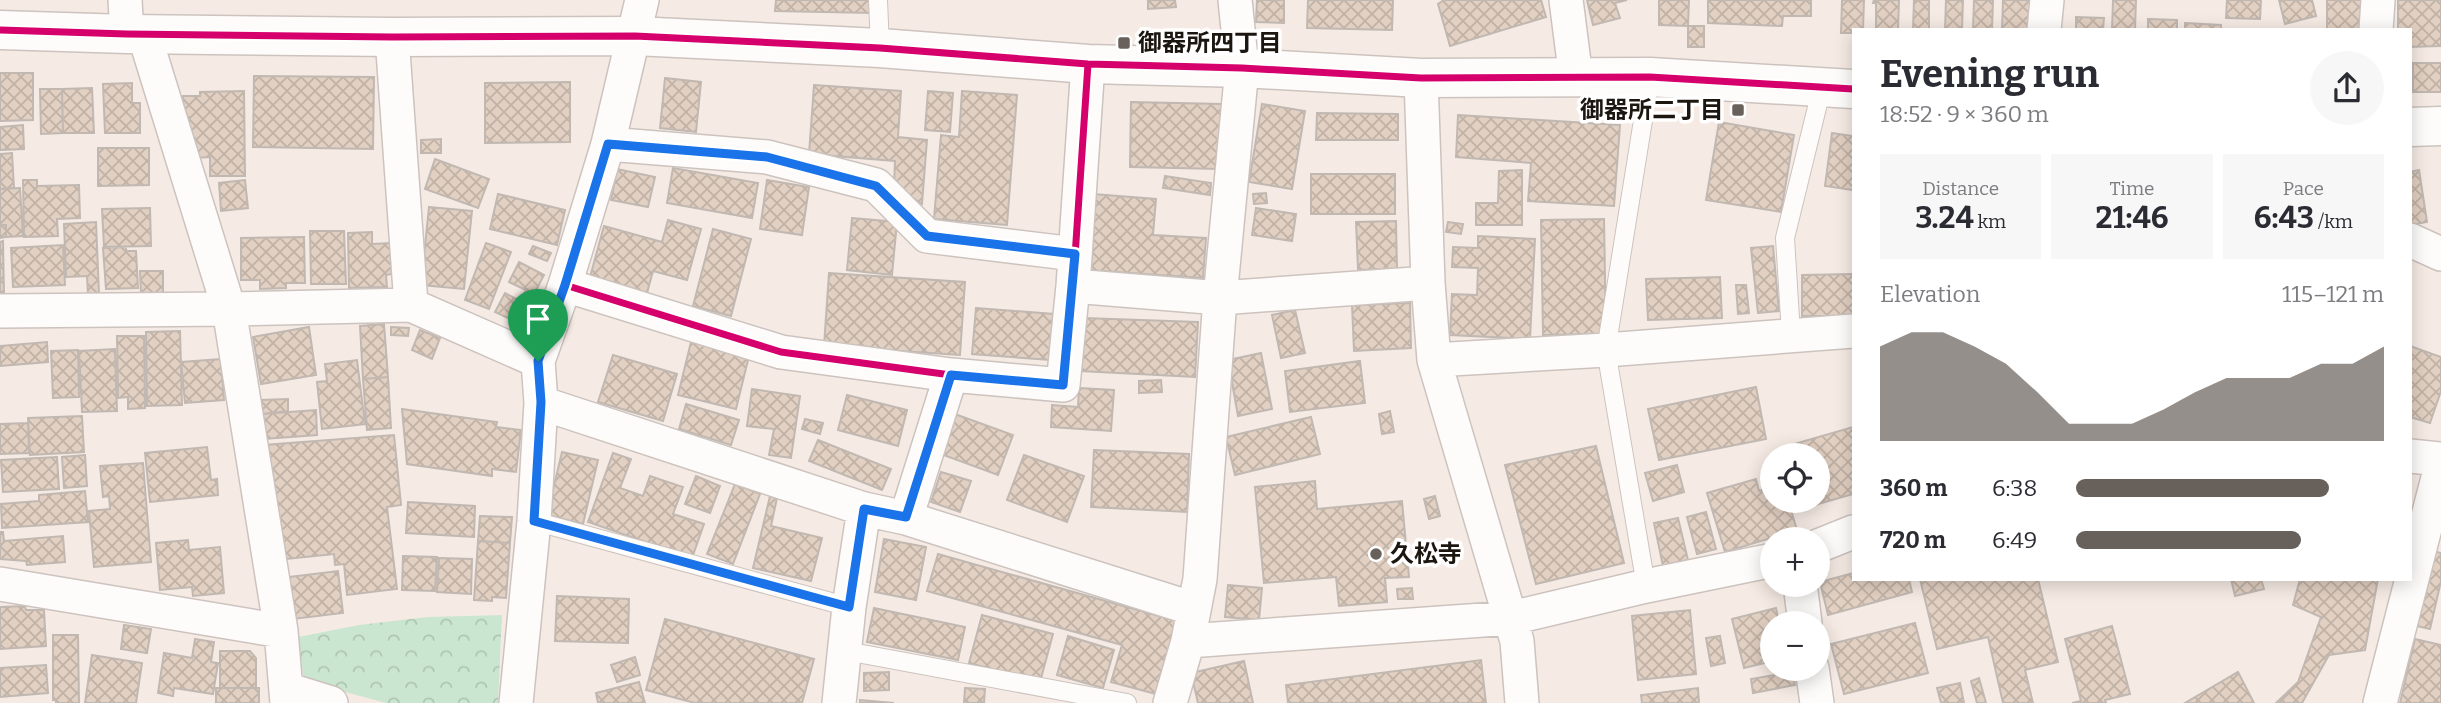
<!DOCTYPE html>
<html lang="en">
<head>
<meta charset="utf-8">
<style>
  body { margin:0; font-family:Bitter,"Noto Sans JP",serif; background:#f7f7f7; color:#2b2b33; height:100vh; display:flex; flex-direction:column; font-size:26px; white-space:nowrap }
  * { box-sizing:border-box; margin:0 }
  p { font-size:23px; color:#7c7c81 }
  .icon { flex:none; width:38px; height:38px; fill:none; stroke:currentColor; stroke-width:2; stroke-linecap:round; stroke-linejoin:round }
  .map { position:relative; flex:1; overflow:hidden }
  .side { position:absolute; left:1852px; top:28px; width:560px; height:553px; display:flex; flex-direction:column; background:#fff; border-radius:0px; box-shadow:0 4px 18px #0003 }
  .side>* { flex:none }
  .tools { position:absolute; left:1760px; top:443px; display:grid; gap:14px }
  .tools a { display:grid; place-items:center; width:70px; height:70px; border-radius:50%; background:#fff; box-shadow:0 4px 18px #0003; font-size:35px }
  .pin { position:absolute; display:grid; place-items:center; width:60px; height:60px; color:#fff; margin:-72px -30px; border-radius:50% 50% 50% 0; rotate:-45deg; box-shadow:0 0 7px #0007 }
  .pin .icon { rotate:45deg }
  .round { display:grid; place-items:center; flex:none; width:74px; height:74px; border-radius:37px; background:#f7f7f7 }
  .headline { display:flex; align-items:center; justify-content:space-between; height:119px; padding:0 28px }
  h1 { font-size:38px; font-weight:700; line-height:52px }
  .figures { display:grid; grid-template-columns:repeat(3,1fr); gap:10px; height:119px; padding:7px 28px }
  .figures div { display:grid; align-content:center; border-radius:0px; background:#f7f7f7; text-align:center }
  .figures b { font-size:30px; font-weight:700 }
  .figures small { font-size:19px; font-weight:400 }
  .figures p { font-size:19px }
  .chart { height:196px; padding:14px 28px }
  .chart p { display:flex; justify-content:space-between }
  .chart svg { width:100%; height:126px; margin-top:7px; fill:#68615b; opacity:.7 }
  ul { padding:0 28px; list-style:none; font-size:23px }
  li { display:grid; grid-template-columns:112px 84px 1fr; align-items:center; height:52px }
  li i { height:18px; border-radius:9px; background:#68615b }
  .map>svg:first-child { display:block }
  .park { fill:url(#park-crowns) }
  .building { fill:url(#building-cross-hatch); stroke:#c1b8b2; stroke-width:2 }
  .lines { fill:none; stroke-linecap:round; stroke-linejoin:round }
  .lane-casing { stroke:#ccc3be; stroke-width:20 }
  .street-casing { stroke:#ccc3be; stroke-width:36 }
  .secondary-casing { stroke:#ccc3be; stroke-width:41 }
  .lane { stroke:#fefcfb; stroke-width:18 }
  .street { stroke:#fefcfb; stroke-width:33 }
  .secondary { stroke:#fefcfb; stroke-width:38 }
  .cycleway-casing { stroke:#fff; stroke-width:11 }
  .cycleway { stroke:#d6006c; stroke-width:7 }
  .route-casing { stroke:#fff; stroke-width:14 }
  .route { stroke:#1a73e8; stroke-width:9 }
  .poi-dot { fill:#68615b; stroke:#fff; stroke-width:2.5 }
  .labels { text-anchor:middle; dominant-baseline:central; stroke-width:7; stroke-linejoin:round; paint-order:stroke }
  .poi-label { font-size:24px; font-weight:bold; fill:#1c1611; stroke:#fff; text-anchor:start }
</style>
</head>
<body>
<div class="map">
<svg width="2441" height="703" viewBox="0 0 2441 703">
  <defs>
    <pattern id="park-crowns" width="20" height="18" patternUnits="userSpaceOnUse" patternTransform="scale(1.75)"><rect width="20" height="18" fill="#cbe6d0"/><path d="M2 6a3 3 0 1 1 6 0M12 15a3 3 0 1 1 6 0" fill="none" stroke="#aec5b2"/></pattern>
    <pattern id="building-cross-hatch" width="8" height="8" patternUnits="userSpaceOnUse" patternTransform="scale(1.75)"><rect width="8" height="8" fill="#e2d0c2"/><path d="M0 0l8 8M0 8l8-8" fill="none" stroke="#c1b2a6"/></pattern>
  </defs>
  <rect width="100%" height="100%" fill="#f6ebe4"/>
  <path class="park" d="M502,615L498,703H386L304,681L298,637L359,625L427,617Z"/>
  <path class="building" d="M776,0H872V13L775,11Z
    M1148,0H1175L1176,7L1148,9Z
    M1257,0H1284V23L1256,22Z
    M1308,0H1393L1392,30L1307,28Z
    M1444,0H1541L1546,17L1450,46L1438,4Z
    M1587,0H1627L1615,3L1620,18L1593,25Z
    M1659,0H1689L1688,26L1659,25Z
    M1708,0H1811V16H1783L1782,26L1708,23Z
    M1842,0H1864L1863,30H1853V33H1841Z
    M1874,0H1899L1898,30H1876V3H1873Z
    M1914,0H1929V30H1913Z
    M1946,0H1963L1962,30H1945Z
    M1974,0H1993L1992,30H1973Z
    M2003,0H2037L2036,30H2002Z
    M2113,0H2136L2135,30H2112Z
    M2227,0H2261L2260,19L2226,18Z
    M2279,0H2312L2316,16L2285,24Z
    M2327,0H2361V30H2327Z
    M2398,0H2441V46L2410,47V30H2398Z
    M2076,17L2104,18L2103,30H2076Z
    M2148,19L2177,20V30H2148Z
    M2185,23L2221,25V30H2185Z
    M1688,26H1704V47H1688Z
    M2413,63H2441V92H2413Z
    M0,73H33V120L0,121Z
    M254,76L374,77L373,149L253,147Z
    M665,78L701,82L696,132L660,128Z
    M570,82V142L485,143V83Z
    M132,83V103H140V133H105L103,84Z
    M814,85L901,91L898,137L927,140L922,204L894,185L895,161L809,154Z
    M92,88L94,133H63L62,89Z
    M40,89H62L63,133L41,134Z
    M244,91L245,176H210V157L196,158L195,138H189V117L184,118L183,96H200V92Z
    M928,91L953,93L950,132L925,130Z
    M962,91L1017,95L1007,225L934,219L941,135L959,137Z
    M1131,102L1222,104L1220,169L1130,167Z
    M1262,104L1305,111L1292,189L1249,182Z
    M1317,113L1398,114V140H1316Z
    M1458,115L1620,125L1614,206L1528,201L1531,163L1456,157Z
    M1719,122L1794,135L1781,212L1706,200Z
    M23,125L24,149L0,150V127Z
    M1832,133L1853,136V190L1825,186Z
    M441,139V153H421V140Z
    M98,148H149V185L98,186Z
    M12,153L14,188L0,189V154Z
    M435,159L489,179L478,208L425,189Z
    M673,168L758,183L752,218L667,203Z
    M617,169L655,177L648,207L611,200Z
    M1522,170V225H1476V203H1498L1499,171Z
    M2419,170L2427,222L2410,225V172Z
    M1311,174H1395V214H1311Z
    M1165,176L1211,183L1210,195L1163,188Z
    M23,180H37V186L79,185L80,218L57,219L58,236L24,237Z
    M245,180L248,208L221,211L219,183Z
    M767,180L809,187L802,235L760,229Z
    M20,188L23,236L6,237V225H0V189Z
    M1266,193L1267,203L1254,204L1253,194Z
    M498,194L565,210L557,245L490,229Z
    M1093,194L1156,199L1153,235L1206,238L1203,278L1087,270Z
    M429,207L472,211L464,289L421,285Z
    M150,208L151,246L104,247L102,209Z
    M1256,208L1296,214L1292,241L1252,235Z
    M852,218L897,222L892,275L847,270Z
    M1604,219L1606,334L1543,335L1541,220Z
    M668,220L701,229L687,280L653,271L647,293L590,277L604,226L662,242Z
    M1396,221L1397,269L1358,270L1356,222Z
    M96,222L99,294L88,295L87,276L66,277L64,224Z
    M1448,222L1463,224L1461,234L1446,232Z
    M0,225H6V237L0,238Z
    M713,229L751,239L731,316L693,306Z
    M310,231H344L346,284H311Z
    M372,232V244L391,243L392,274L386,275L387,287L349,288L348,233Z
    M1478,236L1535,239L1530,339L1450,335L1452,294L1477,295L1478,268L1452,267L1453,247L1478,248Z
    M304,237L305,283H286V288L260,289V280H241V238Z
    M3,241L4,295H0V242Z
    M486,243L511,252L489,309L465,300Z
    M63,245L65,285L13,287L11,248Z
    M533,246L551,253L547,261L529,254Z
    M1773,246L1779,311L1758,313L1751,248Z
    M126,247V251H136L138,288L106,289L103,248Z
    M519,262L544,275L519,323L495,312L505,293L520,301L526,290L509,282Z
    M140,271H163V295H141Z
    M829,273L965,282L960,355L824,346Z
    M1853,274V316H1802V275Z
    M1720,277L1722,318L1648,320L1646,279Z
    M1736,285H1746L1749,313L1738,314Z
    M1410,303L1411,348L1354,351L1352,305Z
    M976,308L1054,314L1050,360L972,354Z
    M1295,310L1305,353L1281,358L1272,315Z
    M1083,318L1198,322L1195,377L1080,371Z
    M384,324L388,377L363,379L360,326Z
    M309,327L316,375L261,384L253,337Z
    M391,327L409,328L408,336L391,335Z
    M420,330L440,338L432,359L412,350Z
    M180,331L182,405L147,406L146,332Z
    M117,336H144L145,408L128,409V397L118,398Z
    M47,342L48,362L0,366V346Z
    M691,342L749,356L736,409L678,395Z
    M2410,346L2441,357V391L2430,423L2410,417Z
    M115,349L117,411L82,412L79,351Z
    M78,350L79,397L53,398L51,351Z
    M1261,353L1272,409L1238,416L1228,360Z
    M613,355L677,374L663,421L598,402Z
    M221,359L224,400L185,403L181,362Z
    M357,360L365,424L322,429L317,382L327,381L325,364Z
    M1360,361L1365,403L1290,412L1285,371Z
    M388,377L391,428L367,430L363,379Z
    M1161,380L1162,392L1139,393V381Z
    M1756,387L1766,439L1659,460L1648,409Z
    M1079,388L1114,390L1111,431L1051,427L1052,405L1078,407Z
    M752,389L800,396L791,458L769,455L774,429L747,426Z
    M847,395L907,410L898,446L838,430Z
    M288,399V411L262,414L261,400Z
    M686,404L739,420L731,445L679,429Z
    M402,409L497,422L496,427L521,430L516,472L492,469V476L407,464Z
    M316,410L317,435L264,439L262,414Z
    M1390,411L1394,432L1382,434L1379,414Z
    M952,413L1013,435L998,475L938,453Z
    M82,416L84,452L30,455L28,418Z
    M1311,417L1320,454L1235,475L1226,437Z
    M805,419L823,423L820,434L802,429Z
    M28,423L29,453L0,454V424Z
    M1853,427V494L1801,509L1799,500H1818V455H1786L1784,447Z
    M394,435L401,505L387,507L397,589L347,595L344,564L335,565L334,554L277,560L264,445Z
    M818,440L891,469L882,490L809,461Z
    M1596,446L1624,563L1536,584L1505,465Z
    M207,447L211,480L217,479L218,495L150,502L145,453Z
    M1094,450L1189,454L1187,512L1091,507Z
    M562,452L598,460L583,524L547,515Z
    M613,453L631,459L620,488L643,496L650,476L683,487L673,514L704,524L692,558L588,522Z
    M85,455L87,486L64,488L62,457Z
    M1024,455L1084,476L1067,522L1007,500Z
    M57,457L59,489L3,492L1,460Z
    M143,463L151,562L94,567L89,511L110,509L109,496L103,497L100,466Z
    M1677,465L1684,492L1653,501L1645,473Z
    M941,472L971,481L960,512L931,502Z
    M696,476L720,486L710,513L685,504Z
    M1756,479L1759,491L1773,486V500H1788L1797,530L1725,552L1707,493Z
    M1315,481L1317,509L1402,501L1409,577L1385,578L1387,602L1339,606L1336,577L1264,583L1255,487Z
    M735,484L760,494L733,564L707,554Z
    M85,491L88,522L2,528L1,504L39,501V495Z
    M770,496L777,498L771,526L822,538L811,581L753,568Z
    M1435,496L1440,516L1429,519L1424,499Z
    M408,502L475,506L474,537L406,533Z
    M1706,512L1716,549L1697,554L1687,517Z
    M480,516L512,517L510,543L478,541Z
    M1678,518L1688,560L1663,566L1654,523Z
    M0,532H3L4,541L63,536L65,562L27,565L26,561L0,559Z
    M884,539L926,547L916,600L875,592Z
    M188,540L189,550L220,547L224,593L193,596L192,587L160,590L156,543Z
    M478,541L510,543L506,598L492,597V601L474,600Z
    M2425,549L2441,553V581L2430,629L2408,624Z
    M938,554L1177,621L1156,694L1111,682L1122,645L927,591Z
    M403,556L437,557L435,591L402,590Z
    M439,558L472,559L471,594L437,592Z
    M338,571L343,613L293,619L288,577Z
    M1853,573V579H1909L1912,592L1828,615L1820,582Z
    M1920,579H2038L2058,662L2025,670L2033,703H2003L1988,637L1937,649Z
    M2231,579H2261L2264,589L2235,596Z
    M2300,579H2378L2365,650L2329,655L2302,703H2276L2298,682L2321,617L2293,605Z
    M1228,585L1262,588L1259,620L1225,617Z
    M1412,588L1413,599H1398L1397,589Z
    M557,596L629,599L628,643L555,641Z
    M25,606L26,610H44L46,646L0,649V607Z
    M874,608L965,627L958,660L867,642Z
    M1776,608L1779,623H1773V661L1744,668L1732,619Z
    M1690,610L1696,674L1638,680L1632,616Z
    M982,615L1053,634L1040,682L969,663Z
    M665,619L814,659L802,703H695L646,690Z
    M1915,623L1928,673L1844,694L1831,644Z
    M124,625L151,629L147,653L121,649Z
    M2112,626L2130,694L2105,700L2106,703H2072L2081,701L2065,639Z
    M53,635H78L79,703H56V700H53Z
    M1068,636L1114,650L1103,688L1057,675Z
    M1720,636L1725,663L1711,666L1706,638Z
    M195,639L214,642L211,662L218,663L213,694L174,688L173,696L158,693L164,653L192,658Z
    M2415,639L2441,645V703H2400Z
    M220,651H250L256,658V688H220Z
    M92,655L142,663L136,703H85Z
    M635,657L640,675L617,682L611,665Z
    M1481,660L1486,703H1288L1286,685Z
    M1244,661L1253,703H1198L1191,673Z
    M46,665L48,693L0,697V668Z
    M889,672V690L864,691V673Z
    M1792,672L1795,685L1753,693L1751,679Z
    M2238,672L2254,703H2185Z
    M1979,678L1986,703H1977L1971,681Z
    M639,682L645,703H598L596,693Z
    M1960,683L1964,703H1941L1937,688Z
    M216,688H259V703H216Z
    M965,688L985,689L984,703H964Z
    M1698,688L1699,703H1642L1641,695Z
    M860,700L894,703H860Z"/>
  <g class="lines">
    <defs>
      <path id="lane" d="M878,0L880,48
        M1791,334L1785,238L1822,87
        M534,521L849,607
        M1646,586L1606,350L1650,77
        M846,651L1127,703"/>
      <path id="street" d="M125,0L127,34
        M1566,0L1576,78
        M2044,30L2047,0
        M2376,30L2378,0
        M144,34L229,309L281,631L287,703
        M392,37L411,305
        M1421,78L1428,283L1434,360L1517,641L1522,703
        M608,144L767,157L876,185L927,236L1075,254
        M2410,240L2441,254
        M565,285L781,352L951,375L1063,385L1073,286L1088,64
        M1073,286L1220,298L1428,283
        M0,311L229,309L411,305L538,361
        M1434,360L1606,350L1853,331
        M541,403L864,509L906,518L1194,609
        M2410,456L2441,459
        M906,518L951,375
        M1818,546L1853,532
        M0,584L281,631
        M1800,584L1805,623
        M1188,641L1511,618L1646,586L1773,560
        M1812,668L1817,703
        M286,689L331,703
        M516,703L534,521L541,403L538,361L565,285L608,144L642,0
        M839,703L849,607L864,509
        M1170,703L1188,641L1200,579L1220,298L1242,68L1235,0
        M2380,703L2441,466"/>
      <path id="secondary" d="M0,30L127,34L392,37L635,36L880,48L1088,64L1242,68L1421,78L1650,77L1853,89
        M2410,127L2441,126"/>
    </defs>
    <use href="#lane" class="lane-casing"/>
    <use href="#street" class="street-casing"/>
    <use href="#secondary" class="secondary-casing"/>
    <use href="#lane" class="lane"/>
    <use href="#street" class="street"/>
    <use href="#secondary" class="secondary"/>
    <defs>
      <path id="cycleway" d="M0,30L127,34L392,37L635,36L880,48L1088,64L1242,68L1421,78L1650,77L1853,89
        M565,285L781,352L951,375L1063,385L1073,286L1088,64"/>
    </defs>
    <use href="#cycleway" class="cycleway-casing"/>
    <use href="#cycleway" class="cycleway"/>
  </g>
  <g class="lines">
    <defs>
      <path id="route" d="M608,144L767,157L876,186L927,236L1075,254L1063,385L951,375L906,517L864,509L849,607L534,521L541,402L538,361L565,285Z"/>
    </defs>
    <use href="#route" class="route-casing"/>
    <use href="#route" class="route"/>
  </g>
  <g class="poi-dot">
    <rect x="1117" y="36" width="14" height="14" rx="3.5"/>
    <rect x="1731" y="103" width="14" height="14" rx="3.5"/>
    <circle cx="1376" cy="554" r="7"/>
  </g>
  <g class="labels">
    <g class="poi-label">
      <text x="1138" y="43">御器所四丁目</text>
      <text x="1724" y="110" text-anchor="end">御器所二丁目</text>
      <text x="1390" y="554">久松寺</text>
    </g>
  </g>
</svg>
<div class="tools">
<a><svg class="icon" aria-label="locate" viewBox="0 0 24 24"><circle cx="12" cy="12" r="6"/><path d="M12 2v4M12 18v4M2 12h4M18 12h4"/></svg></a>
<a>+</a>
<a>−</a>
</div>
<div class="pin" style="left:538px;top:361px;background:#1e9e55"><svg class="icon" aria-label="arrive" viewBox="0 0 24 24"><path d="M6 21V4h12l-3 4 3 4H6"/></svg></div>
<section class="side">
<div class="headline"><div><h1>Evening run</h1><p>18:52 · 9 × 360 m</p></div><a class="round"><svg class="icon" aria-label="share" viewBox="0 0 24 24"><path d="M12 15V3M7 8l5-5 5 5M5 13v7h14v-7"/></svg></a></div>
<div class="figures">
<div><p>Distance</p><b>3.24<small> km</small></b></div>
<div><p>Time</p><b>21:46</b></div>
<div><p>Pace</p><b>6:43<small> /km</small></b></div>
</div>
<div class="chart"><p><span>Elevation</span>115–121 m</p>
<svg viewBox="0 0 160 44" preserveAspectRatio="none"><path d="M0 44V11L10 6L20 6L30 11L40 17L50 27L60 38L70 38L80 38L90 33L100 27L110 22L120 22L130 22L140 17L150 17L160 11V44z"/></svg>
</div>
<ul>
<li><b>360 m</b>6:38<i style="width:82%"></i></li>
<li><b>720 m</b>6:49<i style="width:73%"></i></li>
</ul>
</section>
</div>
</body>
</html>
